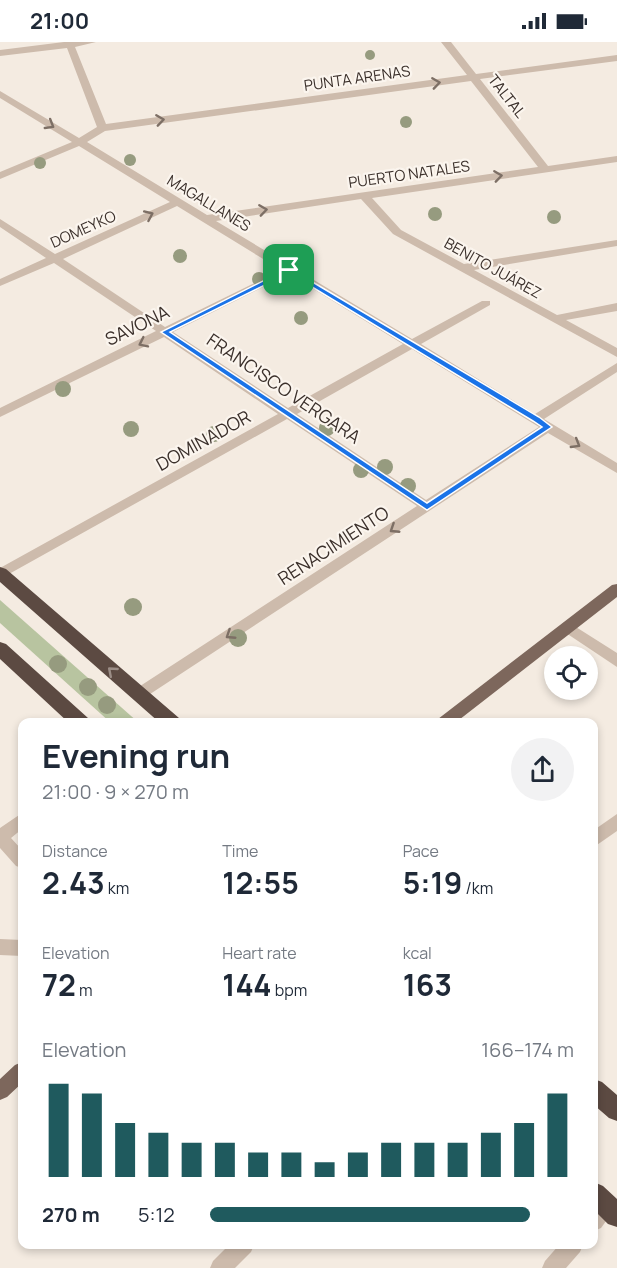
<!DOCTYPE html>
<html lang="en">
<head>
<meta charset="utf-8">
<style>
  body { margin:0; font-family:Manrope,sans-serif; background:#f2f2f3; color:#1f2937; height:100vh; display:flex; flex-direction:column; font-size:22px; white-space:nowrap }
  * { box-sizing:border-box; margin:0 }
  p { font-size:20px; color:#747a83 }
  .icon { flex:none; width:33px; height:33px; fill:none; stroke:currentColor; stroke-width:2; stroke-linecap:round; stroke-linejoin:round }
  .map { position:relative; flex:1; overflow:hidden }
  .details { position:absolute; left:18px; top:676px; width:580px; height:531px; display:flex; flex-direction:column; background:#fff; border-radius:12px; box-shadow:0 3px 9px #0003 }
  .details>* { flex:none }
  .tools { position:absolute; left:544px; top:604px; display:grid; gap:12px }
  .tools a { display:grid; place-items:center; width:54px; height:54px; border-radius:50%; background:#fff; box-shadow:0 3px 9px #0003; font-size:30px }
  .pin { position:absolute; display:grid; place-items:center; width:51px; height:51px; color:#fff; margin:-26px; border-radius:12px; box-shadow:0 3px 9px #0006 }
  .round { display:grid; place-items:center; flex:none; width:63px; height:63px; border-radius:32px; background:#f2f2f3 }
  .headline { display:flex; align-items:center; justify-content:space-between; height:102px; padding:0 24px }
  h1 { font-size:33px; font-weight:700; line-height:45px }
  .stats { display:grid; grid-template-columns:repeat(3,1fr); gap:9px; height:102px; padding:6px 24px }
  .stats div { display:grid; align-content:center }
  .stats b { font-size:30px; font-weight:700 }
  .stats small { font-size:16px; font-weight:400 }
  .stats p { font-size:16px }
  .chart { height:168px; padding:12px 24px }
  .chart p { display:flex; justify-content:space-between }
  .chart svg { width:100%; height:108px; margin-top:6px; stroke:#1f5a5e; stroke-width:6 }
  ul { padding:0 24px; list-style:none; font-size:20px }
  li { display:grid; grid-template-columns:96px 72px 1fr; align-items:center; height:45px }
  li i { height:15px; border-radius:8px; background:#1f5a5e }
  .status { display:flex; justify-content:space-between; align-items:center; height:42px; padding:0 30px; background:#fff; direction:ltr }
  .status svg { height:16px; fill:currentColor }
  .map>svg:first-child { display:block }
  .green { fill:#b8c4a0 }
  .lines { fill:none; stroke-linecap:round; stroke-linejoin:round }
  .minor { fill:#cdbbac; fill-rule:evenodd }
  .major { fill:#7d675c; fill-rule:evenodd }
  .highway { fill:#5c4a42; fill-rule:evenodd }
  .tree { fill:#969b7f }
  .oneway { stroke:#7d6f65 }
  .oneway2 { stroke:#9c8e87 }
  .route { fill:#1a73e8; stroke:#fff; stroke-width:1.5; fill-rule:evenodd }
  .labels { text-anchor:middle; dominant-baseline:central; stroke-width:4.5; stroke-linejoin:round; paint-order:stroke }
  .far-street-label { font-size:15px; fill:#3b302b; stroke:#fbf5ee }
  .street-label { font-size:18px; fill:#3b302b; stroke:#fbf5ee }
</style>
</head>
<body>
<div class="status"><b>21:00</b><svg viewBox="0 0 49 12"><path d="M0 12V9h3v3zM5 12V6h3v6zM10 12V3h3v9zM15 12V0h3v12zM26 1h20v11H26zM47 4h2v5h-2z"/></svg></div>
<div class="map">
<svg width="617" height="1226" viewBox="0 0 617 1226">
  <rect width="100%" height="100%" fill="#f4ebe1"/>
  <path class="green" d="M0,558L139,681H111L0,581Z"/>
  <g class="lines">
    <path class="minor" d="M64,0H96L75,5L106,82L467,33L441,0H451L476,32L617,13V19L480,37L548,124L617,114V120L372,156L401,188L464,222L617,198V204L474,228L557,273L617,261V269L566,278L617,306V315L393,192L361,157L216,179L412,297L482,259H490V263L421,302L535,372L617,321V330L544,377L617,421V431L548,391L144,656H134L131,652L134,648L417,464L287,377L0,537V526L278,372L164,295L0,375V366L156,289L54,221L0,244V237L46,216L0,185V177L55,212L170,160L79,104L0,137V130L72,100L0,56V49L79,96L97,85L67,6L0,14V8ZM471,39L538,125L207,173L87,100L105,89ZM177,164L281,228L165,285L63,217ZM289,232L403,302L288,366L173,290ZM412,307L539,385L426,458L297,372Z
      M568,580L617,611V625L563,589L561,585L563,581Z
      M22,771V787L11,796L22,808V826L16,824L0,806V786Z
      M617,772V789L594,805V788Z
      M0,897L22,898V914L0,913Z
      M607,1154L614,1157L617,1164L601,1186L594,1189V1164L600,1157Z
      M229,1203H254L251,1210L235,1226H210L213,1219Z
      M559,1203H583L580,1210L566,1226H542L545,1219Z"/>
    <path class="major" d="M617,542V555L455,681H436L438,677L612,543Z
      M22,1020V1041L7,1055L0,1058V1037L15,1023Z"/>
    <path class="highway" d="M0,525L6,527L179,676L181,681H160L0,540Z
      M0,600L6,602L88,676L90,681H69L0,617Z
      M594,1037L602,1040L617,1053V1079L609,1076L594,1063Z
      M594,1140L603,1144L617,1157V1185L608,1182L594,1168Z"/>
  </g>
  <g class="tree">
    <circle cx="370" cy="13" r="5"/>
    <circle cx="406" cy="80" r="6"/>
    <circle cx="130" cy="118" r="6"/>
    <circle cx="40" cy="121" r="6"/>
    <circle cx="435" cy="172" r="7"/>
    <circle cx="554" cy="175" r="7"/>
    <circle cx="180" cy="214" r="7"/>
    <circle cx="259" cy="237" r="7"/>
    <circle cx="301" cy="276" r="7"/>
    <circle cx="63" cy="347" r="8"/>
    <circle cx="327" cy="386" r="8"/>
    <circle cx="131" cy="387" r="8"/>
    <circle cx="214" cy="392" r="8"/>
    <circle cx="385" cy="425" r="8"/>
    <circle cx="361" cy="428" r="8"/>
    <circle cx="408" cy="444" r="8"/>
    <circle cx="133" cy="565" r="9"/>
    <circle cx="238" cy="596" r="9"/>
    <circle cx="58" cy="622" r="9"/>
    <circle cx="88" cy="645" r="9"/>
    <circle cx="107" cy="663" r="9"/>
  </g>
  <defs><path id="oneway-chevron" d="M-2-3.5L2.5 0L-2 3.5" fill="none" stroke-width="1.6" stroke-linecap="round" stroke-linejoin="round" transform="scale(1.5)"/></defs>
  <g class="oneway">
    <use href="#oneway-chevron" transform="translate(436 41) rotate(-8)"/>
    <use href="#oneway-chevron" transform="translate(160 78) rotate(-8)"/>
    <use href="#oneway-chevron" transform="translate(50 83) rotate(31)"/>
    <use href="#oneway-chevron" transform="translate(498 134) rotate(-8)"/>
    <use href="#oneway-chevron" transform="translate(263 168) rotate(-8)"/>
    <use href="#oneway-chevron" transform="translate(149 173) rotate(-24)"/>
    <use href="#oneway-chevron" transform="translate(143 301) rotate(154)"/>
    <use href="#oneway-chevron" transform="translate(576 402) rotate(31)"/>
    <use href="#oneway-chevron" transform="translate(394 487) rotate(147)"/>
    <use href="#oneway-chevron" transform="translate(230 593) rotate(147)"/>
  </g>
  <use class="oneway2" href="#oneway-chevron" transform="translate(112 629) rotate(-139)"/>
  <path class="route" d="M289,226L539,375L552,385L427,468L161,290ZM289,231L533,379L542,385L427,461L170,290Z"/>
  <g class="labels">
    <g class="far-street-label">
      <text transform="translate(357 36) rotate(-8)">PUNTA ARENAS</text>
      <text transform="translate(507 54) rotate(52)">TALTAL</text>
      <text transform="translate(409 132) rotate(-8)">PUERTO NATALES</text>
      <text transform="translate(209 161) rotate(31)">MAGALLANES</text>
      <text transform="translate(83 187) rotate(-24)">DOMEYKO</text>
      <text transform="translate(493 226) rotate(29)">BENITO JUÁREZ</text>
    </g>
    <g class="street-label">
      <text transform="translate(137 283) rotate(-26)">SAVONA</text>
      <text transform="translate(284 346) rotate(34)">FRANCISCO VERGARA</text>
      <text transform="translate(203 398) rotate(-29)">DOMINADOR</text>
      <text transform="translate(333 503) rotate(-33)">RENACIMIENTO</text>
    </g>
  </g>
</svg>
<div class="tools">
<a><svg class="icon" aria-label="locate" viewBox="0 0 24 24"><circle cx="12" cy="12" r="6"/><path d="M12 2v4M12 18v4M2 12h4M18 12h4"/></svg></a>
</div>
<div class="pin" style="left:289px;top:228px;background:#1e9e55"><svg class="icon" aria-label="arrive" viewBox="0 0 24 24"><path d="M6 21V4h12l-3 4 3 4H6"/></svg></div>
<section class="details">
<div class="headline"><div><h1>Evening run</h1><p>21:00 · 9 × 270 m</p></div><a class="round"><svg class="icon" aria-label="share" viewBox="0 0 24 24"><path d="M12 15V3M7 8l5-5 5 5M5 13v7h14v-7"/></svg></a></div>
<div class="stats">
<div><p>Distance</p><b>2.43<small> km</small></b></div>
<div><p>Time</p><b>12:55</b></div>
<div><p>Pace</p><b>5:19<small> /km</small></b></div>
</div>
<div class="stats">
<div><p>Elevation</p><b>72<small> m</small></b></div>
<div><p>Heart rate</p><b>144<small> bpm</small></b></div>
<div><p>kcal</p><b>163</b></div>
</div>
<div class="chart"><p><span>Elevation</span>166–174 m</p>
<svg viewBox="0 0 160 44" preserveAspectRatio="none"><path d="M5 44V6M15 44V10M25 44V22M35 44V26M45 44V30M55 44V30M65 44V34M75 44V34M85 44V38M95 44V34M105 44V30M115 44V30M125 44V30M135 44V26M145 44V22M155 44V10"/></svg>
</div>
<ul>
<li><b>270 m</b>5:12<i style="width:88%"></i></li>
</ul>
</section>
</div>
</body>
</html>
